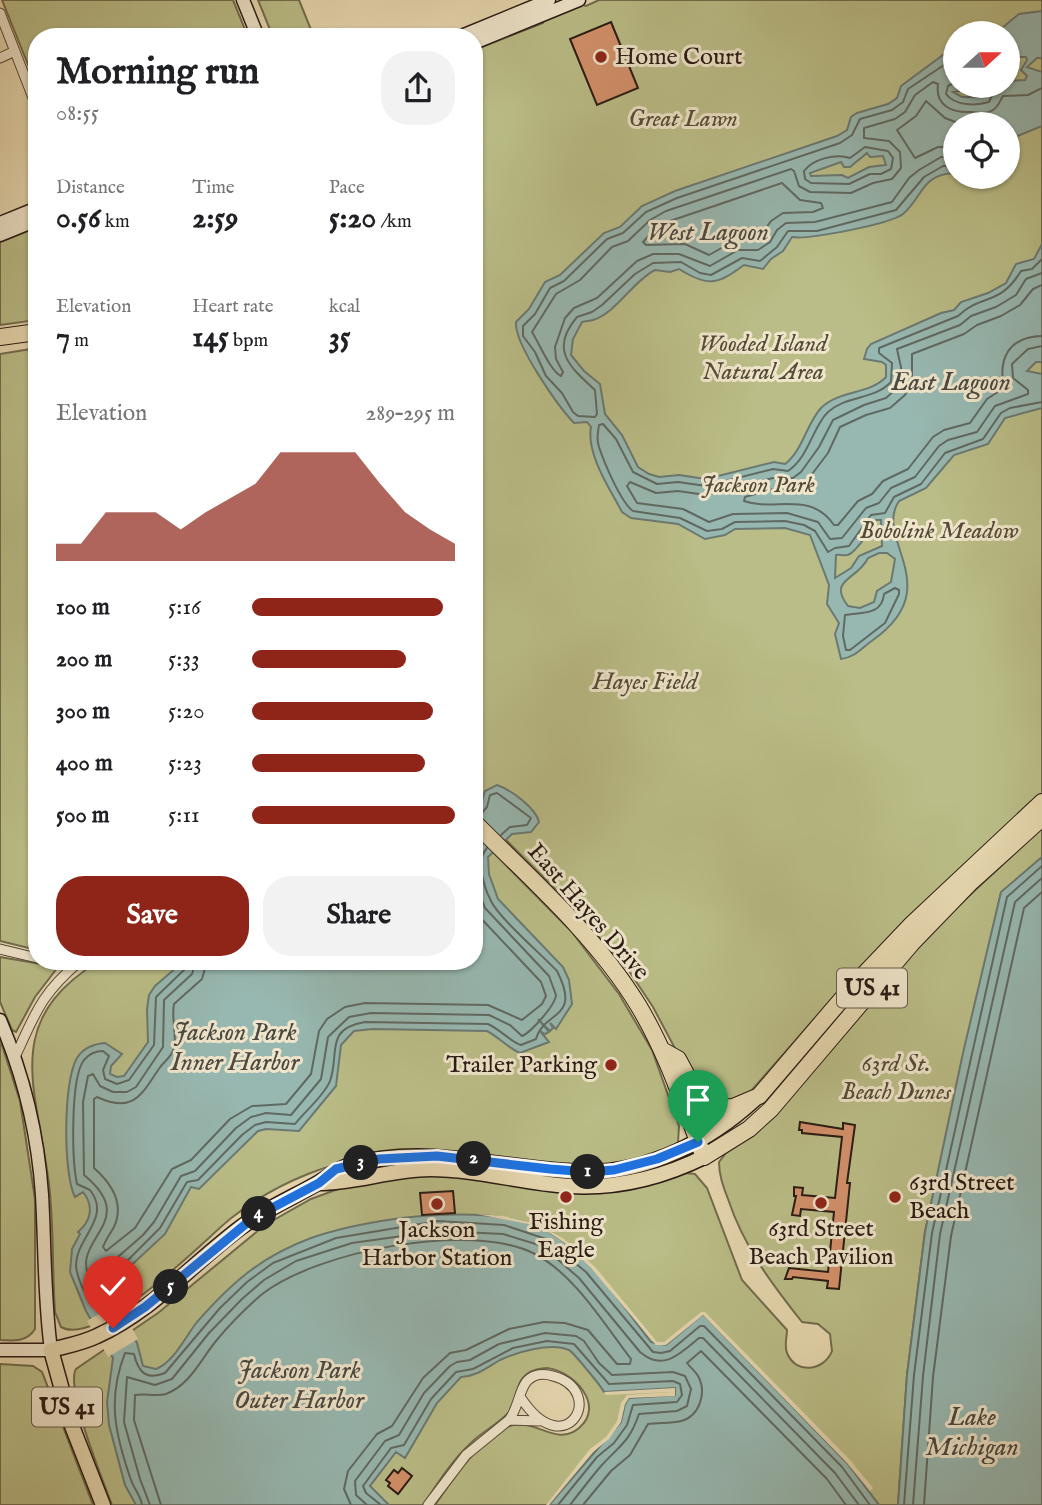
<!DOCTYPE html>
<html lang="en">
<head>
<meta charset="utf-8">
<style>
  body { margin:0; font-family:"IM FELL English",serif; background:#f2f2f2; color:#202124; height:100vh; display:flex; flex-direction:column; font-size:26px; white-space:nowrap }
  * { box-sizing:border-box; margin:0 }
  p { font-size:23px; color:#757577 }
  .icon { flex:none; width:38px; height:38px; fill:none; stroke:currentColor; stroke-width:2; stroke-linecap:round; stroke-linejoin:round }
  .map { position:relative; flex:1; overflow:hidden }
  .details { position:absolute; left:28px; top:28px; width:455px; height:942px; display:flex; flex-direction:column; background:#fff; border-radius:28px; box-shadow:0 2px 5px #0004 }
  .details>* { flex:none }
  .needle { width:46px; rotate:69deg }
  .tools { position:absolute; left:943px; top:21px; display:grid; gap:14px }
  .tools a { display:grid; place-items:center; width:77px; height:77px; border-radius:50%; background:#fff; box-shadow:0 2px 5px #0004; font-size:35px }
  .pin { position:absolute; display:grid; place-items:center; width:60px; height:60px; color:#fff; margin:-72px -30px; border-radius:50% 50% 50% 0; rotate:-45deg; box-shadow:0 0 7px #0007 }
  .pin .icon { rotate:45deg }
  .km { position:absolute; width:35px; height:35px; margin:-18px; border-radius:50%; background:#222; color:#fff; font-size:19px; line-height:35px; text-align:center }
  .round { display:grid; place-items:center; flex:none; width:74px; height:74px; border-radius:28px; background:#f2f2f2 }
  .head { display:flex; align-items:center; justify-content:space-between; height:119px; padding:0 28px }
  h1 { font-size:38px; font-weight:700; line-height:52px }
  .metrics { display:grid; grid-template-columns:repeat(3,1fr); gap:10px; height:119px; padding:7px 28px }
  .metrics div { display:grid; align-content:center }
  .metrics b { font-size:30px; font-weight:700 }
  .metrics small { font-size:19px; font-weight:400 }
  .metrics p { font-size:19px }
  .chart { height:196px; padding:14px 28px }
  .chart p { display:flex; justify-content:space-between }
  .chart svg { width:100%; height:126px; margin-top:7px; fill:#8f2418; opacity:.7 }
  .cta { display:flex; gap:14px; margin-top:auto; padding:14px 28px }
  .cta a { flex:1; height:80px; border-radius:28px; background:#8f2418; color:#fff; font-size:28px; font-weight:700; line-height:80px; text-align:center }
  .cta a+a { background:#f2f2f2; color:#202124 }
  ul { padding:0 28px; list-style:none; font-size:23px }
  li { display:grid; grid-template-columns:112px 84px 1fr; align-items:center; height:52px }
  li i { height:18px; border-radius:9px; background:#8f2418 }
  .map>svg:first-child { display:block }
  .green { fill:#babd87; stroke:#716c4d; stroke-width:2; fill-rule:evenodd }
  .water { fill:#97b8b1; stroke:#6b7972; stroke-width:2; fill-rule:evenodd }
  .pier { fill:#e6d7af }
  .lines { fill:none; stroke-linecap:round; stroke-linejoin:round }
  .shore { stroke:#606962; stroke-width:2 }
  .building { fill:#d4916b; stroke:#281a13; stroke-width:2 }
  .street-casing { stroke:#58493a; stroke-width:11 }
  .secondary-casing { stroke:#281a13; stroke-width:15 }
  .primary-casing { stroke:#281a13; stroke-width:17 }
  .highway-casing { stroke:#281a13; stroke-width:18 }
  .street { stroke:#efe5cb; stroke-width:9 }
  .secondary { stroke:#efe5cb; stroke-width:12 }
  .primary { stroke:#e6d7af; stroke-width:14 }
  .highway { stroke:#e6d7af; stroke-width:16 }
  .route-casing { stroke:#fff; stroke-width:14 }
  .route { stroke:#1a73e8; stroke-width:9 }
  .poi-dot { fill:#8f2418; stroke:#efe5cb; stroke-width:2.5 }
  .labels { text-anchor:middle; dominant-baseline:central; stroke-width:6; stroke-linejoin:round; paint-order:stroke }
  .shield { fill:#efe5cb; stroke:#64574a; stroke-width:2 }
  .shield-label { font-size:23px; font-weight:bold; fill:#281a13 }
  .poi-label { font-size:24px; fill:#281a13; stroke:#efe5cb }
  .park-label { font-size:24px; font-style:italic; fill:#544b36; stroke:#efe5cb }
  .street-label { font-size:24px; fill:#281a13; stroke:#efe5cb }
  .water-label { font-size:26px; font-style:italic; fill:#494942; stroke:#efe5cb }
</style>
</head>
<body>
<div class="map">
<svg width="1042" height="1505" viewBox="0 0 1042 1505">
  <rect width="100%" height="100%" fill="#e6d7af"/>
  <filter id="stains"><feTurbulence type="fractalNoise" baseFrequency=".00286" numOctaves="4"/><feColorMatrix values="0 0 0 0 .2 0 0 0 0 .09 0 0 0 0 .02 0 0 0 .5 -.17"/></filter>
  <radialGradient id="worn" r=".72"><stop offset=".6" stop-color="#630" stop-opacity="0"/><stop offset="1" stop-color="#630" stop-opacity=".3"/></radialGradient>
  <path class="green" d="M2,0H233L248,37H37V87Z
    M258,0H299L314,37H273Z
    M599,0H1042V793L857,970L751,1091L743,1099L714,1104L679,1056L653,1007L629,971L566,900L474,808V50L543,23L545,18L580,4L586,6ZM956,33H1008V86H956ZM956,124H1008V177H956Z
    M37,227V320L0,325V242Z
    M37,348V950L0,941V354Z
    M1042,828V857L1001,893L925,1232L907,1375L898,1505H879L847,1463L703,1315L675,1388V1396L621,1422L549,1505H435C452,1481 483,1433 513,1425C535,1419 557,1447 579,1428C606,1405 573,1371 547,1368C541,1368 532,1370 527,1374C514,1383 519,1401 509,1412C499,1424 483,1431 472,1442C452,1460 438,1483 423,1505H112C103,1481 65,1388 76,1369L158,1313L265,1225L311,1199L360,1181L415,1174L500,1180L661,1182L685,1173L695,1174L707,1188L742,1280L787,1330C787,1338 784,1345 787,1353C796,1375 824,1371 832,1351L830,1334L818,1324L802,1322C771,1283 744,1247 728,1199C723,1186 719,1175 719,1162L726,1153L747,1138L895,971L955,909Z
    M474,833L571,931L619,994L652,1050L679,1126L678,1143C611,1186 527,1156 454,1152C407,1149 352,1156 308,1174C280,1185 254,1200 230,1219C201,1243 99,1348 61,1327L55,1312C52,1269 54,1226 49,1184C37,1088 0,1022 99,961H474Z
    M0,957L58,967L35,997L16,1032L12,1030L0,1002Z
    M0,1039L20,1101L35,1199V1329C27,1342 14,1341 0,1340Z
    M0,1364L33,1366L42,1372L93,1505H0Z"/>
  <path class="water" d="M1042,11V58H1037L1027,67L1042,72V126L1008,140V124H956L955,173C921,174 923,197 903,214C890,224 808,240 792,237L783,251L771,259L763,269L744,265C717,285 708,287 679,269L670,272L655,270C633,281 616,313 593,320C590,321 586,321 582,322L573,339L571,355L584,371L600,384L605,414L622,435L638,467L649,474L659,477L679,475L706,479L774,462L785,464C803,450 807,423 821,408C839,390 869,395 886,377V365L882,362L864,359L867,349L871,344L941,313L954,310L961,302L988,293L1006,283L1016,264L1034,259L1042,244V362H1036L1027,371L1042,374V408L1005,418L988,444L954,455L926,488L899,501C873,539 948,587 873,640C861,648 856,657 841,659L835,634L839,623L827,604L829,585L810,535L785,528L735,529L725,535L705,539L678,524L631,518L622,512C610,489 586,454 591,427L587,422L574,423C558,406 514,344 516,322L529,309L545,282L560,275L604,233L620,227L642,206L675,191L837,136L847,130L851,117L857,113L888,104L897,98L901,86L947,52L955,50L956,86H967L966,90L953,92L962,97H984L983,91L970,86H983L990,89L1008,86L1010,81L1025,80L1027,76L1021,70L1027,60L1026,57H1018L1008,65V33H996L1019,14ZM867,153L870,157L883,156L886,165L869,167L848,178L842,175L811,176L810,173L841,162L844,167H850ZM876,520H881L882,546L859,556L851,568L835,578L836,555C839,554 843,556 847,555C856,554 871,528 876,520ZM879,553H887L895,559L891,582L877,591L874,602L860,608L848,606C827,579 858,580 868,558Z
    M497,785C511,790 536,808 539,822L531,832L512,834L488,857L489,874L498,899L563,967L569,980L572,1004L556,1029L550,1023L553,1028L550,1031L538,1019L549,1032L545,1034L540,1031L549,1042L520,1053C508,1048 500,1038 487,1031L372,1029L354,1031L341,1045L336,1086L299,1131L266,1129L258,1131L199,1189L191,1187L165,1234L123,1273L114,1286L111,1298L137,1343L143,1366L156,1369C174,1362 185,1337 197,1322C212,1305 228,1288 246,1274C266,1258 287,1247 311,1238C370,1217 497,1200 551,1233C593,1259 621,1304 651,1342L666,1345L703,1314L847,1463L879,1505H549L621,1422L625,1404L629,1398L675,1395V1388L604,1392C601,1386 573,1352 569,1350C551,1342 517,1352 500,1360C486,1368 477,1376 461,1377L437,1403L405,1458L396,1452L370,1486L389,1505H136L125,1485L109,1425L107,1402L113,1358L86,1311L70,1272L72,1249L80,1234L78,1232C90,1222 95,1207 83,1192L75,1197C63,1174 63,1081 77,1058C83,1048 94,1044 105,1043L122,1054L111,1066L110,1074L117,1077L124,1076L148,1042L147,1009L149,995L155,986L184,961H474V811L481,804L485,791Z
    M1042,857V1505H898L907,1375L925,1232L963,1053L1001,892Z"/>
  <path class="pier" d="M477,1214L504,1216L534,1223L563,1238L596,1268L657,1342H664L701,1312H705L850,1460L873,1488L870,1491L847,1463L703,1315L666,1345H656L591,1268L566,1244L550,1233L528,1224Z
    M118,1303L138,1339L108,1357L87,1321Z
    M675,1388V1396L629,1398L625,1404L621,1422L609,1439L593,1452L549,1505H546L590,1449L606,1437L617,1421L621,1403L627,1395L672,1392L606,1395L604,1392Z"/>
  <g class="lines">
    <path class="shore" d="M956,57L908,89L903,102L892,110L860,119L852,135L840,143L677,198L646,212L623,233L607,239L564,281L550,288L535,314L523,326V336L535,352L546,376L562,393L573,412L578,416L595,417L597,414L595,390C570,367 549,350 577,317L592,312L602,305L635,274L653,263L681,262L700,273L711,275L742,258L760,261L777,247L788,231H817L896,210L924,177L943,166H956
      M956,82L948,86L946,94C955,106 976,106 989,102L992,95L987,86
      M865,147L888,151L893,158L891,169L881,174H870L849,184L811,183L805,179L804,171C813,159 836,153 850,158Z
      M956,147H938L915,158L897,130L916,116L926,101L945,118L958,123L984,124
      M956,157H941L919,170L909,178L892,202L815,222L786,223L777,230L770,242L758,250H738L710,266L679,254H653L637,261L597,298L574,308L565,318L555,347L556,359L563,372L561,376C551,372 539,343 532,332L556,294L580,280L612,247L628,241L650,220L666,211L791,169L794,171L799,186L810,192L851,193L873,183L892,179L901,168L900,152L889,141L864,138V128L895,119L905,112L915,95L933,82L938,84C935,105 951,113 971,112C978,112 986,115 993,110C998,107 1000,101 1003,96L1028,95L1042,88
      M782,183L800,200L821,203L823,208L813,212L783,213L771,221L762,234L755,238L734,241L709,255L685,244L646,245L643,242L656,228L670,221Z
      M1042,259L1032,269L1021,271C999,307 982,293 958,316L879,348V353L892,363L891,382C874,400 847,395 828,412C813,426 809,457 788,471L773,469L706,486L678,482L657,484L633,472L616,439L603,424L599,425C598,433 596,439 599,447C604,462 621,503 633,511L680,518L707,531L722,529L735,522L785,521L804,525L815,531L828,552L835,548L849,546L871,515L885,513L894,497L921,484L945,453L983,439L1001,413L1010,408L1042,402
      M1042,273L1026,279L1016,295L996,307L971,316L960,325L897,349L902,372L897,388L886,398L864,405L833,420L819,447L801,472L793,478H773L706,495L678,491L656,493L630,482L627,486L637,503L683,509L709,522L733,514L787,513L818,522L830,539L842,538L866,508L879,503L891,488L915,477L939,446L948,440L977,432L995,406L1028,394V390L1013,378L1012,364L1028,349L1042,346
      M1042,285L1033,289L1020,305L1001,316L977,325L964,334L912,354V381L905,395L890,408L866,415L840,427L828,453L806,482L791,490L773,489L745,497L744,501C774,512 810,490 834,525H838L858,501L872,494L883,481L908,469L933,437L944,430L970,423L987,399L1004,388C998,359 1008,337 1042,336
      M895,588L899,590V594L885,623L850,650H846L843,636L845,615C861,612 882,616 884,594Z
      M480,815L487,807L490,795L497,793L531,818L527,825L510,827L501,835
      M188,961L186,968L156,997L154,1045L129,1080L117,1084L105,1079L103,1070L109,1056L103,1051C96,1051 89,1054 84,1060C70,1078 72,1161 77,1184L90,1190C112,1218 76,1237 76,1266C77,1278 86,1297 93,1306H102L105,1290L112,1276L160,1228L187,1182L198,1180L242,1135L255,1125L266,1122L295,1124C305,1111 324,1096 330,1081C340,1053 324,1029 365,1022L488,1024C501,1030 511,1042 521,1045L536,1039C544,1010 582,1020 557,971C542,955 499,918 491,901C484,887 475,861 487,848
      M196,961L192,974L164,1000L163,1047L136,1087L127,1092H113L100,1086L93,1074L88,1076L83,1102L84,1175C145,1225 61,1240 94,1285L97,1284L111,1263L143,1235L154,1222L181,1176L195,1171L236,1128L251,1117L266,1113L291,1115L321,1079L328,1037L349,1017L371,1013L489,1015L510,1025L522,1036C530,1033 555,1006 556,995L549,976L485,908L474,879
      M207,961L202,979L174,1004C171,1019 177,1034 174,1048C172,1056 166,1060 161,1066C142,1092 136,1115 97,1097L94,1099V1168C111,1183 125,1203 114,1227C110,1234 106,1239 103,1247L106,1251L135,1228L172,1169L191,1160L230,1119L252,1106L286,1104L311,1074L319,1031L327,1019L345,1007L365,1003L488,1005L522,1020L542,1004L546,996L541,982L474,911
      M142,1505C141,1496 134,1489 131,1480C115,1434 107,1399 125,1353L134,1354C138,1371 145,1381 165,1373L220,1308L247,1282L273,1263L336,1238L438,1221L504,1225L546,1239L586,1272L653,1352L661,1353L670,1351L700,1326H704L842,1467L870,1505
      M150,1505L140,1479L124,1422L127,1377L155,1385L172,1379L209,1333L242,1299L264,1280L296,1261L352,1243L438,1231L503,1234L542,1246L579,1278L640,1352C663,1372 680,1354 699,1338H703L835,1473L859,1505
      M161,1505L134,1420L135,1395C145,1393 156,1397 166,1394C190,1385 201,1359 216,1341C230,1324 245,1309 261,1295C316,1251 471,1221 535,1254C575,1275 604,1324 631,1359L630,1364H617L588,1330L565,1323L544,1322L509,1329L466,1350L450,1353L423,1378L392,1426L377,1434L348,1471L344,1489L351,1505
      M367,1505L356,1495L355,1481L385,1441L399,1435L424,1393L450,1366L457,1362L470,1360L499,1344L545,1333L576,1336L584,1341L599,1363L612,1375L673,1372L685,1376L691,1389L687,1406L677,1411L639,1414C629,1443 620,1445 601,1466C590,1479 580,1492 570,1505
      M381,1505L366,1493L363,1486L391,1448L404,1445L431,1399L456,1372L473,1369L513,1348L547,1341L574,1344L609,1384L673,1381L680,1384L682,1395L677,1402L633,1405L627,1425L614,1443L597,1457L558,1505
      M583,1505L611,1471L630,1455L648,1424C658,1422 670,1424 681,1421C700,1416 707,1392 698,1376C695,1371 690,1367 687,1363L701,1351L827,1479L846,1505
      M904,1505L914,1375L932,1233L1007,897L1042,866
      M913,1505L923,1376L940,1234L1015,902L1042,878
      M924,1505L933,1377L951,1236L1024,908L1042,892"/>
  </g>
  <path class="building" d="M611,22L638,88L597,105L570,39Z
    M800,1122L843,1129V1123L855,1125L847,1183H850L839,1289L827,1288L828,1281L793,1277L792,1279H785L789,1268L828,1272L834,1212L801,1209L800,1216L792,1215L796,1196H794V1187L803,1188L802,1195L835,1198L842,1137L802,1133V1130H799Z
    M453,1191L455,1213L422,1215L420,1193Z
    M402,1468L412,1476L398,1494L388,1486L390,1483L386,1480L394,1470L398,1473Z"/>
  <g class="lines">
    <defs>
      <path id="street" d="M0,13L37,108
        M0,58L15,51
        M0,949L37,958
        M15,1057C36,1012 41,994 80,961
        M521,1398C566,1466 608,1391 553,1376C544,1373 534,1374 527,1381C519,1390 518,1409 509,1420L539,1421
        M428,1505L466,1455L509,1420"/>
      <path id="secondary" d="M243,0L258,37
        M459,37L549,0
        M474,43L579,0
        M0,223L37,208
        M0,235L37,220
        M0,1020C24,1076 38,1135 42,1195C45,1247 44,1298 51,1350H0"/>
      <path id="primary" d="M319,1183C356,1183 392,1169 430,1169C477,1169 522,1183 569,1186C617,1189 661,1178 704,1157
        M103,1505L72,1426L51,1350C66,1346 83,1343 97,1336C152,1311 192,1264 240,1228C265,1209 292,1198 318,1183C330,1176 337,1169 350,1165C430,1143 506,1171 587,1172C649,1172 709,1141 754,1100"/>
      <path id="highway" d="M0,337L37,332
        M474,822C531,879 596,936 638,1005C667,1053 684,1106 704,1157L749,1129L771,1109L912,943L971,882L1042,818
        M662,1050L678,1059L697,1094L711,1105L721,1108L733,1107L759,1096L853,986L912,924L1042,802"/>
    </defs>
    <use href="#street" class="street-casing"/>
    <use href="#secondary" class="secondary-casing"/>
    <use href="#primary" class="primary-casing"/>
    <use href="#highway" class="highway-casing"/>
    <use href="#street" class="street"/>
    <use href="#secondary" class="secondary"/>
    <use href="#primary" class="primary"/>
    <use href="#highway" class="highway"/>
  </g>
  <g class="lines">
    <defs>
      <path id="route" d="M113,1328L145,1307L253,1218L319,1183L336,1169L379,1159L437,1156L550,1169L588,1172L614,1170L657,1159L698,1142"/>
    </defs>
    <use href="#route" class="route-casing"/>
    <use href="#route" class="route"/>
  </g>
  <g class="poi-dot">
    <circle cx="601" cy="57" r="7"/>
    <circle cx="611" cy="1065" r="7"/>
    <circle cx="566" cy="1197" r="7"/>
    <circle cx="895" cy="1197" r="7"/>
    <circle cx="821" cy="1203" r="7"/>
    <circle cx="437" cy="1204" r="7"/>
  </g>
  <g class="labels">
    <g class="shield">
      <rect x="837" y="968.5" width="70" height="39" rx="5"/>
      <rect x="32" y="1387.5" width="70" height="39" rx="5"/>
    </g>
    <g class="shield-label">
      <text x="872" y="988">US 41</text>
      <text x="67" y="1407">US 41</text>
    </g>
    <g class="poi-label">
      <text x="615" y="57" text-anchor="start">Home Court</text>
      <text x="597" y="1065" text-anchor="end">Trailer Parking</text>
      <text x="909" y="1183" text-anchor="start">63rd Street<tspan x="909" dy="28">Beach</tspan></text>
      <text x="566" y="1222">Fishing<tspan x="566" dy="28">Eagle</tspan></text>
      <text x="821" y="1229">63rd Street<tspan x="821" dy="28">Beach Pavilion</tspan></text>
      <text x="437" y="1230">Jackson<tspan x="437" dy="28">Harbor Station</tspan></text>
    </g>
    <g class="park-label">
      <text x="683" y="119">Great Lawn</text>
      <text x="763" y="344">Wooded Island<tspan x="763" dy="28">Natural Area</tspan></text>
      <text x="758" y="485">Jackson Park</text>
      <text x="939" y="531">Bobolink Meadow</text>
      <text x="645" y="682">Hayes Field</text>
      <text x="896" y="1064">63rd St.<tspan x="896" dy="28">Beach Dunes</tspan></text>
    </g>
    <g class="street-label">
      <text transform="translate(588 912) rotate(49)">East Hayes Drive</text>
    </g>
    <g class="water-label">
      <text x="708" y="232">West Lagoon</text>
      <text x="951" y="382">East Lagoon</text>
      <text x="235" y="1032">Jackson Park<tspan x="235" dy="30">Inner Harbor</tspan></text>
      <text x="299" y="1370">Jackson Park<tspan x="299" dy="30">Outer Harbor</tspan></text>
      <text x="972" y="1417">Lake<tspan x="972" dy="30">Michigan</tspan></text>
    </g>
  </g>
  <rect width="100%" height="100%" filter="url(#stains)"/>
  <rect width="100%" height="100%" fill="url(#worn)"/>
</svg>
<div class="tools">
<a><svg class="needle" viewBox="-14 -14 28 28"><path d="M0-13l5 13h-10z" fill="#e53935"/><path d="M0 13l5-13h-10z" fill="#757577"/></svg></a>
<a><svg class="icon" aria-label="locate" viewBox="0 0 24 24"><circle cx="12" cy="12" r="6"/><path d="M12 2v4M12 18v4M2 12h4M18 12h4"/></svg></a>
</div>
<div class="pin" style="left:698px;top:1142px;background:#1e9e55"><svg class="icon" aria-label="arrive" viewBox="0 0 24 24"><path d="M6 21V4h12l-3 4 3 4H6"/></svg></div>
<div class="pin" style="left:113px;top:1328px;background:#d93025"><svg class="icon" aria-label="check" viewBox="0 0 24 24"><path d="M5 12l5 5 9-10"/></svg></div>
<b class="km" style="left:588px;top:1172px">1</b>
<b class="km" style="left:474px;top:1159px">2</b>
<b class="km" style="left:361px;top:1163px">3</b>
<b class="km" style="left:259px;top:1214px">4</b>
<b class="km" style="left:171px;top:1287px">5</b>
<section class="details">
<div class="head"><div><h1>Morning run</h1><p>08:55</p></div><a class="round"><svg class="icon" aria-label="share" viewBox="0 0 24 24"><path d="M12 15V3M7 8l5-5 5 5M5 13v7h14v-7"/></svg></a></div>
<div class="metrics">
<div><p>Distance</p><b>0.56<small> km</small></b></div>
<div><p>Time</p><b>2:59</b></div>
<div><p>Pace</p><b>5:20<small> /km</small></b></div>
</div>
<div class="metrics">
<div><p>Elevation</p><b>7<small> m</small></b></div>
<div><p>Heart rate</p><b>145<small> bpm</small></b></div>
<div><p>kcal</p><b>35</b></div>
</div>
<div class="chart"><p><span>Elevation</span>289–295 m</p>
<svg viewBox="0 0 160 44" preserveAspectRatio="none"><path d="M0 44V38L10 38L20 27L30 27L40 27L50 33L60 27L70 22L80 17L90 6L100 6L110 6L120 6L130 17L140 27L150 33L160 38V44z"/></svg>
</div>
<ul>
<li><b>100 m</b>5:16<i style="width:94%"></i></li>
<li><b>200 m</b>5:33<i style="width:76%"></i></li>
<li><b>300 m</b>5:20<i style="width:89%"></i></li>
<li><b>400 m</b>5:23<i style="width:85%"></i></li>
<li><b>500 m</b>5:11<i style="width:100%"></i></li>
</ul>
<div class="cta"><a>Save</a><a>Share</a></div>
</section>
</div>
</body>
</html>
